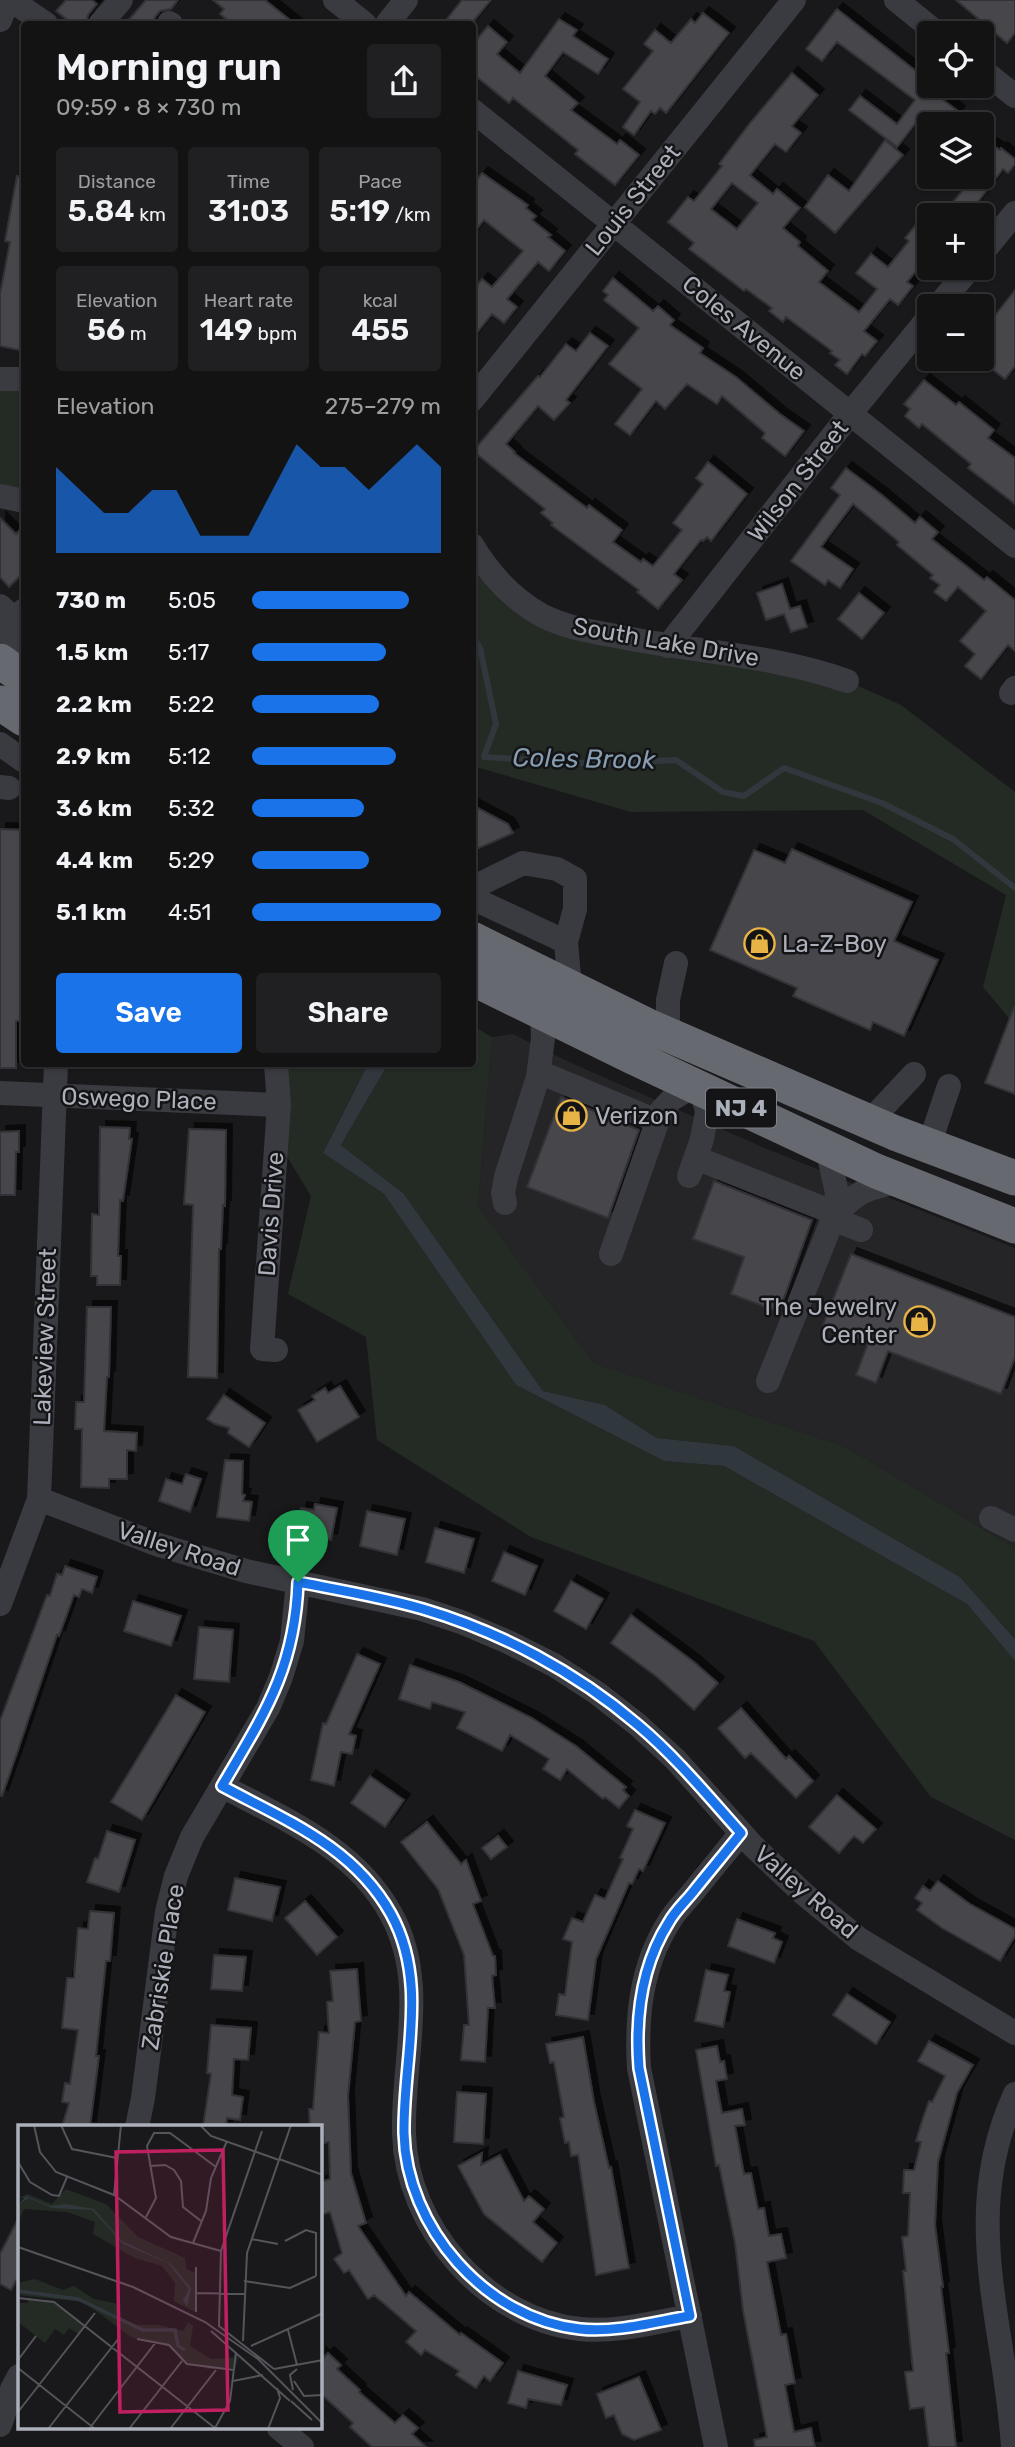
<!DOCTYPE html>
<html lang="en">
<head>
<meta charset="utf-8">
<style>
  body { margin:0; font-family:Rubik,sans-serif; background:#202022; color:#f1f3f6; height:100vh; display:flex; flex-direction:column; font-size:26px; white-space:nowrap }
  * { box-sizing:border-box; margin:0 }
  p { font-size:23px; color:#9d9ea0 }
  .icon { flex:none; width:38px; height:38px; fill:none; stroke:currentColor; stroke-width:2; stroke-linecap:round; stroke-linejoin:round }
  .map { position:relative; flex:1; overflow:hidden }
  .details { position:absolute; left:21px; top:21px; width:455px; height:1046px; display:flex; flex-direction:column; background:#131314; border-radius:7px; box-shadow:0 2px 5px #0004,0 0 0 2px #323234 }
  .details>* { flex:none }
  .buttons { position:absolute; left:917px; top:21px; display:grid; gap:14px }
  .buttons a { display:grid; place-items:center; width:77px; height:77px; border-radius:7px; background:#131314; box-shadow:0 2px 5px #0004,0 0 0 2px #323234; font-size:35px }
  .pin { position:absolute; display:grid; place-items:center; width:60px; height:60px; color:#fff; margin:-72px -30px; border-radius:50% 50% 50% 0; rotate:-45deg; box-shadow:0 0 7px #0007 }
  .pin .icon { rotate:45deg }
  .round { display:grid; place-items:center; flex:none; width:74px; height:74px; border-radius:7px; background:#202022 }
  .head { display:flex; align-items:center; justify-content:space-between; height:119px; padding:0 35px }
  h1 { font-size:38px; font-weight:600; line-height:52px }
  .stats { display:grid; grid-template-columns:repeat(3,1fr); gap:10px; height:119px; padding:7px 35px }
  .stats div { display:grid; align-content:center; border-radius:7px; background:#202022; text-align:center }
  .stats b { font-size:30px; font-weight:600 }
  .stats small { font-size:19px; font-weight:400 }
  .stats p { font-size:19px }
  .chart { height:196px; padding:14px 35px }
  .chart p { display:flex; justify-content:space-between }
  .chart svg { width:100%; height:126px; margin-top:7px; fill:#1a73e8; opacity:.7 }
  .button { display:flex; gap:14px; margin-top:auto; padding:14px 35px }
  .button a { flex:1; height:80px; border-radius:7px; background:#1a73e8; color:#fff; font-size:28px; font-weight:600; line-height:80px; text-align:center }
  .button a+a { background:#202022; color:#f1f3f6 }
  ul { padding:0 35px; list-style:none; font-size:23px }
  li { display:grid; grid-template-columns:112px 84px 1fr; align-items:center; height:52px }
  li i { height:18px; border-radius:9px; background:#1a73e8 }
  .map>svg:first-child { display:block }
  .built { fill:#252528 }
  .green { fill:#232b24 }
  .water { fill:#30383e }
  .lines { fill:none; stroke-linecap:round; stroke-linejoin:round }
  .stream { stroke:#30383e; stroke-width:6 }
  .building { fill:#46464b; stroke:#333337; stroke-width:2; fill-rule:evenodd; filter:url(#shadow) }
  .minor { stroke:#3a3b40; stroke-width:24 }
  .highway { stroke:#676970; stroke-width:35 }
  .route-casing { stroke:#fff; stroke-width:14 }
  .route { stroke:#1a73e8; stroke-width:9 }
  .labels { text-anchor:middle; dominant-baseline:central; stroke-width:5; stroke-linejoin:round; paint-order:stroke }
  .shield { fill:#141416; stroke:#7e8189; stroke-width:2 }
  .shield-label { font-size:23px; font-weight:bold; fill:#acb0ba }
  .street-label { font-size:24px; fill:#acb0ba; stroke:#141416 }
  .poi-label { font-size:24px; fill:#acb0ba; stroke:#141416; text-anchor:start }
  .water-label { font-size:26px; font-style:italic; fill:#869db2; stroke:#141416 }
  .inset-river { fill:none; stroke:#30383e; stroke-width:3.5 }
  .inset-road { fill:none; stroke:#54555b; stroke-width:2 }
  .view { fill:#c12060; fill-opacity:0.15; stroke:#c12060; stroke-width:3.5 }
  .inset-edge { fill:none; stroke:#acb0ba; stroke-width:3.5 }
</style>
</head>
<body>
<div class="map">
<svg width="1015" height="2447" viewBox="0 0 1015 2447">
  <defs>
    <filter id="shadow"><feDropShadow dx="6" dy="-6" stdDeviation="0" flood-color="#0009"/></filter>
  </defs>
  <rect width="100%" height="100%" fill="#19191b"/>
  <path class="built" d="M513,1034L567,1061L767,1149L1015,1248V1548L846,1447L594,1363L478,1206L492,1037Z"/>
  <path class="green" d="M24,386V491L0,492V387Z
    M472,547L521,603L847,681L901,705L1015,792V1020L1008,1017L983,987L1006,895L863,810L631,812L473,766Z
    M473,1026L492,1037L478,1206L594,1363L846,1447L1015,1548V1639L960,1577L734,1446L657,1438L605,1405L543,1391L404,1194L341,1145L388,1064H472Z
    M271,1064H368L323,1153L384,1194L516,1385L664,1461L724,1466L967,1604L1015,1661V1840L931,1797L814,1641L531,1537L377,1440L366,1337L288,1294L311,1196L269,1127Z"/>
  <path class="water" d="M368,1064H388L341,1145L404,1194L543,1391L605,1405L657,1438L734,1446L960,1577L1015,1639V1661L967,1604L724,1466L664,1461L516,1385L384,1194L323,1153Z"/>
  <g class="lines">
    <path class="stream" d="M472,634L480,648L496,724L484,757L597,764L676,760L723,792L744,796L784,768L882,803L953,839L1015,888"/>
  </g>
  <path class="building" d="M66,0H92L97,4L88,15L86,24H73L56,11Z
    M146,0H178L171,9L160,11L155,17L154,24H125Z
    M213,0H265L295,24H233L220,14L224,9Z
    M462,0H491L471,24H443Z
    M956,0H1015V33L1007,43Z
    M837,9L916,71L921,66L929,73V89L959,112L950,124H935L923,114L897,147L849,110L860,96L897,124L915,100L837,42L822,61L806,49Z
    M703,13L729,33L666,113L660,108L655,114L651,111L634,135L623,127L640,102L623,89L653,51L644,44L655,30L671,43L691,19L695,23Z
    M559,19L577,30L573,36L608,59L598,74L563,52L545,76L578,103L571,110L617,144L620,140L639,155L615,185L575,154L578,150L513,98L509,103L472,73V45L488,26L507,42L497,54L520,73Z
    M792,73L818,95L792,126L801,133L786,152L775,144L750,175L773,194L777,189L800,208L783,228L800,242L798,246L828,271L819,282L859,312L877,289L856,273L871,254L888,267L909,241L905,238L929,209V255L907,282L913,286L898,305L890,299L864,331L877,341L865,356L862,354L847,374L835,365L840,360L830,353L832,351L786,317L783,322L769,311L772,308L746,289L744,291L689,249L694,243L668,222L688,197L694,201L722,166L719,164L750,123ZM732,183L758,203L737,229L711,209Z
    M885,140L903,155L835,233L805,207L828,175L849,191Z
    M991,144L1000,150L1001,148L1015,159V164L1008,173L1003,169L968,215H942L974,177H982V156Z
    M482,173L528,205L526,208L536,216L532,220L551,235L548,237L565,251L549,271L538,262L507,299L517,307L504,323L492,314L472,339V292L482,279L492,287L523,251L484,220L472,235V185Z
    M17,176L24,177V351L0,346V294L10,242L5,241Z
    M613,278L653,311L658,306L674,320L670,325L703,348L700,353L736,377L780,414L804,431L785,456L762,438L765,433L722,396L717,404L687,384L665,409L656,401L630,435L615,424L642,389L609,364L639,328L604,300L608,295L603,291Z
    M1015,290V366L1005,379L982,361V332Z
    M590,333L608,346L566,400L570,403L554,420L538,406L506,444L515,452L514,453L587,508L589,505L622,530L613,542L641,562L643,559L653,566L682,530L673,523L703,484L696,478L708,462L747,494L711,541L707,537L703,541L701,540L674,574L682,580L658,609L637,592L639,590L551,525L553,523L541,513L545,509L473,451L538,376L540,377L566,344L576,351Z
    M924,380L956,405L959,402L994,430L988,438L1015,458V504L968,468L971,464L922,424L919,428L905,416L910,409L904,404Z
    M846,468L882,495L915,523L920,517L938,532L932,539L984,580L987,577L1015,600V651L1008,645L981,679L965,666L975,654L960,641L986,611L958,587L946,601L934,592L940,585L930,578L933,575L897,545L899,542L853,504L821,547L853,569L840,588L828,580L825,585L791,561L840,495L831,488Z
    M0,518L16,534L24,526V572L9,587L0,577Z
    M782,584L790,609L800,606L807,627L791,632L784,614L766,620L757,593Z
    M859,593L884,613L862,639L838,619Z
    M472,805L508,824L513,833L472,851Z
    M0,829L23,830L22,867H24V894L20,958H23L22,997L24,1001V1021H16V1068H0Z
    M792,849L912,902L894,941L938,960L904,1036L873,1022L870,1030L793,996L797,988L710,950L754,850L785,863Z
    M1014,1007H1015V1094L985,1083Z
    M561,1097L639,1130L608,1218L527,1187Z
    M100,1127L130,1128L129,1139H132L123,1201L120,1200L118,1256H121L120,1285H97V1276H91L92,1214L99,1215Z
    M189,1129L226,1130L225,1206L223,1205L221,1249H219L217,1378L188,1377L193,1205L184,1204Z
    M19,1131V1152H16L15,1195H0V1132Z
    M714,1181L812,1220L779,1312L731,1294L744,1257L693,1239Z
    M851,1254L1015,1317V1357L1001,1394L888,1351L876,1383L856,1375L868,1343L823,1325Z
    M87,1307H111L109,1377H107L104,1431L137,1433L136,1451L127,1450V1479H109V1488L81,1487L82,1429H75L76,1402H84Z
    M340,1386L359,1417L317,1442L298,1410L315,1400L312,1396L325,1388L328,1393Z
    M224,1395L265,1423L249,1447L228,1433L229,1428L215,1424L207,1419Z
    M225,1460L243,1461L242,1494L245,1495L243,1501L252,1502L249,1521L217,1517Z
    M186,1474L201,1479L190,1512L159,1501L166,1479L182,1484Z
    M315,1504L337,1508L331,1540L313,1536L312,1539L296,1536L301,1508L314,1510Z
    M367,1511L405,1519L397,1555L360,1546Z
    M435,1528L474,1539L464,1573L426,1562Z
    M504,1552L537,1566L525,1595L492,1581Z
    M65,1566L97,1577L92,1593L82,1589L79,1597L74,1595L59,1636L57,1635L16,1756L2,1796L0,1795V1721L47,1595L50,1596L57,1574L62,1575Z
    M571,1581L603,1599L586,1629L554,1611Z
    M133,1601L181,1616L171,1646L124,1631Z
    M631,1615L694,1662L718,1683L694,1710L657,1677L611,1643Z
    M199,1627L233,1630L229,1682L194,1679Z
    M357,1654L380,1664L349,1734L356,1736L352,1754L341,1752L334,1786L311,1780L323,1723L326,1724Z
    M410,1665L459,1682L532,1718L576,1746L626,1787L623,1790L629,1796L619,1808L605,1797L603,1799L567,1769L560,1780L543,1769L549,1759L510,1735L502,1751L457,1728L465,1712L432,1702L430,1709L399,1699Z
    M176,1695L205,1712L142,1820L111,1802Z
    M741,1708L786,1759L789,1756L813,1781L796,1798L751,1753L745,1758L718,1728Z
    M370,1776L404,1800L385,1827L351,1803Z
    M837,1795L876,1829L863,1843L854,1836L839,1853L809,1827Z
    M635,1810L665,1823L643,1871L639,1869L632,1884L629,1883L596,1959L588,2020L556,2015L559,1994L565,1995L572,1942L563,1939L572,1918L583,1922L595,1895L605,1899L623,1859L620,1858L633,1829L627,1826Z
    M427,1822L461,1864L466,1860L481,1901L473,1904L493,1956H495L496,1975L492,1976L495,2008H488L485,2062L461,2060L464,2025H469L464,1955L438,1889L401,1842Z
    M107,1831L135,1840L119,1892L87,1882L95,1858L98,1859Z
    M498,1836L507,1847L491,1859L482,1848Z
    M235,1878L280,1887L272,1921L228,1910Z
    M938,1881L970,1904L1015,1929V1936L1000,1961L942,1928L917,1910L922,1903L915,1898L923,1886L930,1891Z
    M305,1901L337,1937L317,1955L285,1918Z
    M90,1911L114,1913L110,1961H106L96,2056H99L90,2127H62L69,2103L62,2102L65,2083L70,2084L78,2030L62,2028L67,1978H74L78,1928L88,1929Z
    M737,1919L775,1933L773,1938L782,1942L774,1963L728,1946Z
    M214,1955L246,1957L242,1991L211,1989Z
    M357,1969L361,2021L355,2022L348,2096L351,2173L366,2223L358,2226L406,2296L409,2292L460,2335L461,2333L503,2363L490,2381L484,2376L476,2388L456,2375L459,2371L425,2350L421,2355L406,2342L416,2331L374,2295L368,2299L349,2270L344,2273L334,2259L342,2253L330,2212L320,2215V2182L330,2179L329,2142L324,2143L323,2126H310L309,2109H313L319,2032L329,2033L327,2002L333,2001L330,1971Z
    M706,1970L728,1975L724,1991L730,1992L723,2027L695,2021Z
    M847,1994L890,2022L876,2044L833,2015Z
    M211,2025L251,2028L248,2060L234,2059L232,2095L243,2097L240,2120L227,2118L226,2127H203L211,2074L207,2073Z
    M583,2037L594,2102L609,2168L611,2167L629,2268L596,2275L578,2155L571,2156L569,2142L565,2143L560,2118L564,2117L554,2062L550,2063L546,2044Z
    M929,2041L973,2065L957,2093L938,2162L935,2225L943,2287H941L949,2353H946L956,2447H929L924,2407L910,2409L905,2372L913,2371L903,2271H906L902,2237L908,2236L910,2193H903L904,2170H914L921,2142L916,2141L922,2121L929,2101L932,2102L945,2076L918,2061Z
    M717,2046L720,2062L724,2061L727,2079L716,2081L722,2113L742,2109L745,2125L735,2126L744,2174L751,2173L758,2209L764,2208L769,2236L781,2234L786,2258L767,2262L781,2335L786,2334L795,2383L785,2385L794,2432L811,2428L815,2447H755L754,2440L767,2437L743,2310L735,2243L719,2165L716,2166L696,2050Z
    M457,2092L486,2094L483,2144L454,2142Z
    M482,2153L481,2165L500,2155L524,2201L529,2196L544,2209L533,2222L557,2243L542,2262L484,2214L458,2166Z
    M19,2217V2275L11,2290L0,2284V2254Z
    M320,2353L324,2357L328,2353L341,2365L337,2369L360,2390L359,2392L395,2423L403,2415L418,2428L412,2434L426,2447H372L350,2427L353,2423L320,2393Z
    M518,2371L567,2385L561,2405L528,2399L526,2408L508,2403Z
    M639,2377L661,2430L634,2440L622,2434L614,2415L606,2418L597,2394Z"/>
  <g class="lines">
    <path class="minor" d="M11,0L46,24
      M335,0L365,24
      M896,0L937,33
      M0,20L8,0
      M169,23L171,24
      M100,24L121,0
      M387,24L406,0
      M982,70L1015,96
      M472,110L1015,546
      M982,253L1015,213
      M938,306L970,268
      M0,379H24
      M472,400L794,0
      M0,496L24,501
      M472,545C490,575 512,599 543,616C567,628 595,632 621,637C696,652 774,655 847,681
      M0,606L20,624
      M0,627L24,647
      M14,638L24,610
      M668,646L850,414L929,317
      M1011,693L1015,688
      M0,744L24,761
      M0,787L9,788
      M472,888L523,863L557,869L575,879V909L566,942L570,988
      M472,898L566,942
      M668,1035V1000L676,963
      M539,1072L657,1121
      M0,1093L279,1105
      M869,1122L914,1074
      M929,1145L949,1086
      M696,1158L827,1210L833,1219L861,1230
      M689,1176L702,1139L707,1111L701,1089
      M505,1203L503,1193L506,1177L538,1077L543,1038L542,1012
      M833,1219C856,1190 866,1189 901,1181
      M611,1254L661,1111L672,1099L694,1086
      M276,1350L262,1349L279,1105L276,1064
      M768,1381L833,1219L837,1193L827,1148
      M39,1499L159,1545L246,1571L422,1609L461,1622L508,1642L554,1665L597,1693L638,1725L675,1759L753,1846L804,1894L859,1939L1015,2033
      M991,1518L1015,1530
      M0,1604L39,1499L56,1064
      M222,1786C286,1820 355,1848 391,1914C429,1983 402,2059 404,2133C406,2227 486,2319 580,2329C617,2333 654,2322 690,2316
      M137,2127L143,2098L167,1912L176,1876L192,1837L268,1708L281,1677L292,1641L298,1582
      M0,2425L12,2389L19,2376
      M279,2428L302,2447
      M716,2447L639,2068C636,2017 641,1966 669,1922C675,1911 685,1902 693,1892C709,1872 725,1853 741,1833
      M1013,2447C1005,2321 959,2217 1015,2094"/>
    <path class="highway" d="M0,661L24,678
      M0,703L24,719
      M472,939L648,1026L895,1133L1015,1178
      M472,978L633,1057L876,1171L1015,1226"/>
  </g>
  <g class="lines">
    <defs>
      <path id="route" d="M298,1582C339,1590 382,1597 423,1609C501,1632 576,1672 638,1725C676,1757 708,1796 741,1833C725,1853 709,1872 693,1892C685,1902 675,1911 669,1922C641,1966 635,2017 639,2068L690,2316C654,2322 616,2333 580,2329C486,2319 406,2227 404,2133C403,2059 429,1983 391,1914C354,1847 287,1821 222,1786C264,1714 295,1669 298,1582Z"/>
    </defs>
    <use href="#route" class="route-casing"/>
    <use href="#route" class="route"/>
  </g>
  <defs>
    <symbol id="shop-ring" viewBox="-11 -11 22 22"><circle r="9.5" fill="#141416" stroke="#e7b445" stroke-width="1.5"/><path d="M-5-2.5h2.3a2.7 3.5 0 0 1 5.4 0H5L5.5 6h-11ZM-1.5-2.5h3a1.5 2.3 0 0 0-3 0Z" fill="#e7b445"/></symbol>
  </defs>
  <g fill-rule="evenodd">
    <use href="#shop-ring" x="742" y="926" width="35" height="35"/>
    <use href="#shop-ring" x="554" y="1098" width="35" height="35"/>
    <use href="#shop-ring" x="902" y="1304" width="35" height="35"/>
  </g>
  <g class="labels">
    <rect class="shield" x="706" y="1088.5" width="70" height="39" rx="5"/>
    <g class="shield-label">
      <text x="741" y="1108">NJ 4</text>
    </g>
    <g class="street-label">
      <text transform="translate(633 200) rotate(-51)">Louis Street</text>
      <text transform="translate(744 328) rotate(39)">Coles Avenue</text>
      <text transform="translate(798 481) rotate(-52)">Wilson Street</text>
      <text transform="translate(666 642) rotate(10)">South Lake Drive</text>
      <text transform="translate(139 1099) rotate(2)">Oswego Place</text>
      <text transform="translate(271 1214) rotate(-86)">Davis Drive</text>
      <text transform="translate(45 1337) rotate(-88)">Lakeview Street</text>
      <text transform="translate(179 1549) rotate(18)">Valley Road</text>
      <text transform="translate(806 1892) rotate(41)">Valley Road</text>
      <text transform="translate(163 1967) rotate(-81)">Zabriskie Place</text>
    </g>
    <g class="poi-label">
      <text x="782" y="944">La-Z-Boy</text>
      <text x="595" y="1116">Verizon</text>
      <text x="897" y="1307" text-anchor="end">The Jewelry<tspan x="897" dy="28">Center</tspan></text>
    </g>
    <g class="water-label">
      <text transform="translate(584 759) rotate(1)">Coles Brook</text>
    </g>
  </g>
  <g transform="translate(18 2125)">
    <rect width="304" height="304" fill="#19191b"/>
    <path d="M48,64L88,79L120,112L167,133L168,144L177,148L179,188L156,176L157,158L144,141L117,133L75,109L77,97L49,87L6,84L0,98V80L11,73H0L10,69L34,79ZM17,154L45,165L56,161L76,174L101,179L102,192L117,200H141L165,206L170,197L175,201L172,221L193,234L221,232L217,243L190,244L164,236L153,222L113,212L66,177L0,170V158ZM10,173L35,177L67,202L61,209L51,203L46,210L37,204L27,218L0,197V178H10Z" fill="#232b24"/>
    <path d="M8,71L33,81L47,79L76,84L104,116L153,139L173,163L169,182L165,175L171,164L150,138L105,119L74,85L34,83L11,73L0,80Z" fill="#30383e"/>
    <path class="inset-river" d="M0,166L60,174L125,205H157L160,221L167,225"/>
    <path class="inset-road" d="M16,0L22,27L38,47L96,70L153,112L203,126M43,0L54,24L99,33M182,0L193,11L261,35M244,6L203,126L201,201L256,244M261,34L305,50M0,37L12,57L34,70L41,71L49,52M132,41L147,40L156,45L163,56L165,82L183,96M96,70L103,0M128,92L138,73L129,21L136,8H152L198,42M233,114L260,119M267,116L288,105L298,108V151M175,118L188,86L193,53L209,16M0,122L115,162L187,197L240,234L305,299M178,142V187M226,156L272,163L298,151M178,168L226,169M0,173L36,177L197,303M270,205L279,240M193,206L272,276M119,214L151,220L169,239L216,245M225,216L229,128L273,0M233,221L305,188M0,235L18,211M0,243L77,304M256,244L305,235M215,256L245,250M276,256L286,271L305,270M275,265L272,250L279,244M273,276L294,295M0,287L77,188M197,303L212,276L218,227M30,304L101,213M71,304L138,217M111,304L164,236M152,304L198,245M250,304L262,273L259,263"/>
    <path class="view" d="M205,25L210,285L102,287L98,27Z"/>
    <rect width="304" height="304" class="inset-edge"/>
  </g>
</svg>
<div class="buttons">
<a><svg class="icon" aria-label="locate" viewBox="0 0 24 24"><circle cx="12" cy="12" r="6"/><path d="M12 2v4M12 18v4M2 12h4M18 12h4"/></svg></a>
<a><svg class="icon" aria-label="layers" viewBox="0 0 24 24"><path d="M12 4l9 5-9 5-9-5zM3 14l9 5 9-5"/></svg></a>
<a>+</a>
<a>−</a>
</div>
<div class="pin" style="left:298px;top:1582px;background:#1e9e55"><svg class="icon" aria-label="arrive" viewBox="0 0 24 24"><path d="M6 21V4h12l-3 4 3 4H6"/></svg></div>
<section class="details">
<div class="head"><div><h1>Morning run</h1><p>09:59 · 8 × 730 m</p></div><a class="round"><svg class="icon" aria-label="share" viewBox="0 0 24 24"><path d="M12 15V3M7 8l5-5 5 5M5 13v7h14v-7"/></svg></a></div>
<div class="stats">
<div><p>Distance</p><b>5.84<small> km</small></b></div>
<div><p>Time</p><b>31:03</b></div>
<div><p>Pace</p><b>5:19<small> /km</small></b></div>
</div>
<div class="stats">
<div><p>Elevation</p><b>56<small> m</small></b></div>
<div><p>Heart rate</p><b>149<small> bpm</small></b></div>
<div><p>kcal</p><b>455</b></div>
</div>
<div class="chart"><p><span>Elevation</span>275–279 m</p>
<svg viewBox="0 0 160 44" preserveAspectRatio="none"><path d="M0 44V14L10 22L20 30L30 30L40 22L50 22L60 38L70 38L80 38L90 22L100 6L110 14L120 14L130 22L140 14L150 6L160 14V44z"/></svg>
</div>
<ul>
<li><b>730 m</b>5:05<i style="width:83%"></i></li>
<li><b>1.5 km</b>5:17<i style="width:71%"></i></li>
<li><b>2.2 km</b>5:22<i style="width:67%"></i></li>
<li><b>2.9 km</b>5:12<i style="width:76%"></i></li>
<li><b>3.6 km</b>5:32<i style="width:59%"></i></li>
<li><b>4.4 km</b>5:29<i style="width:62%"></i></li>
<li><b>5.1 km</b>4:51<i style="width:100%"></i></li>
</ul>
<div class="button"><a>Save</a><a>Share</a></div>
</section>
</div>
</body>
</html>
